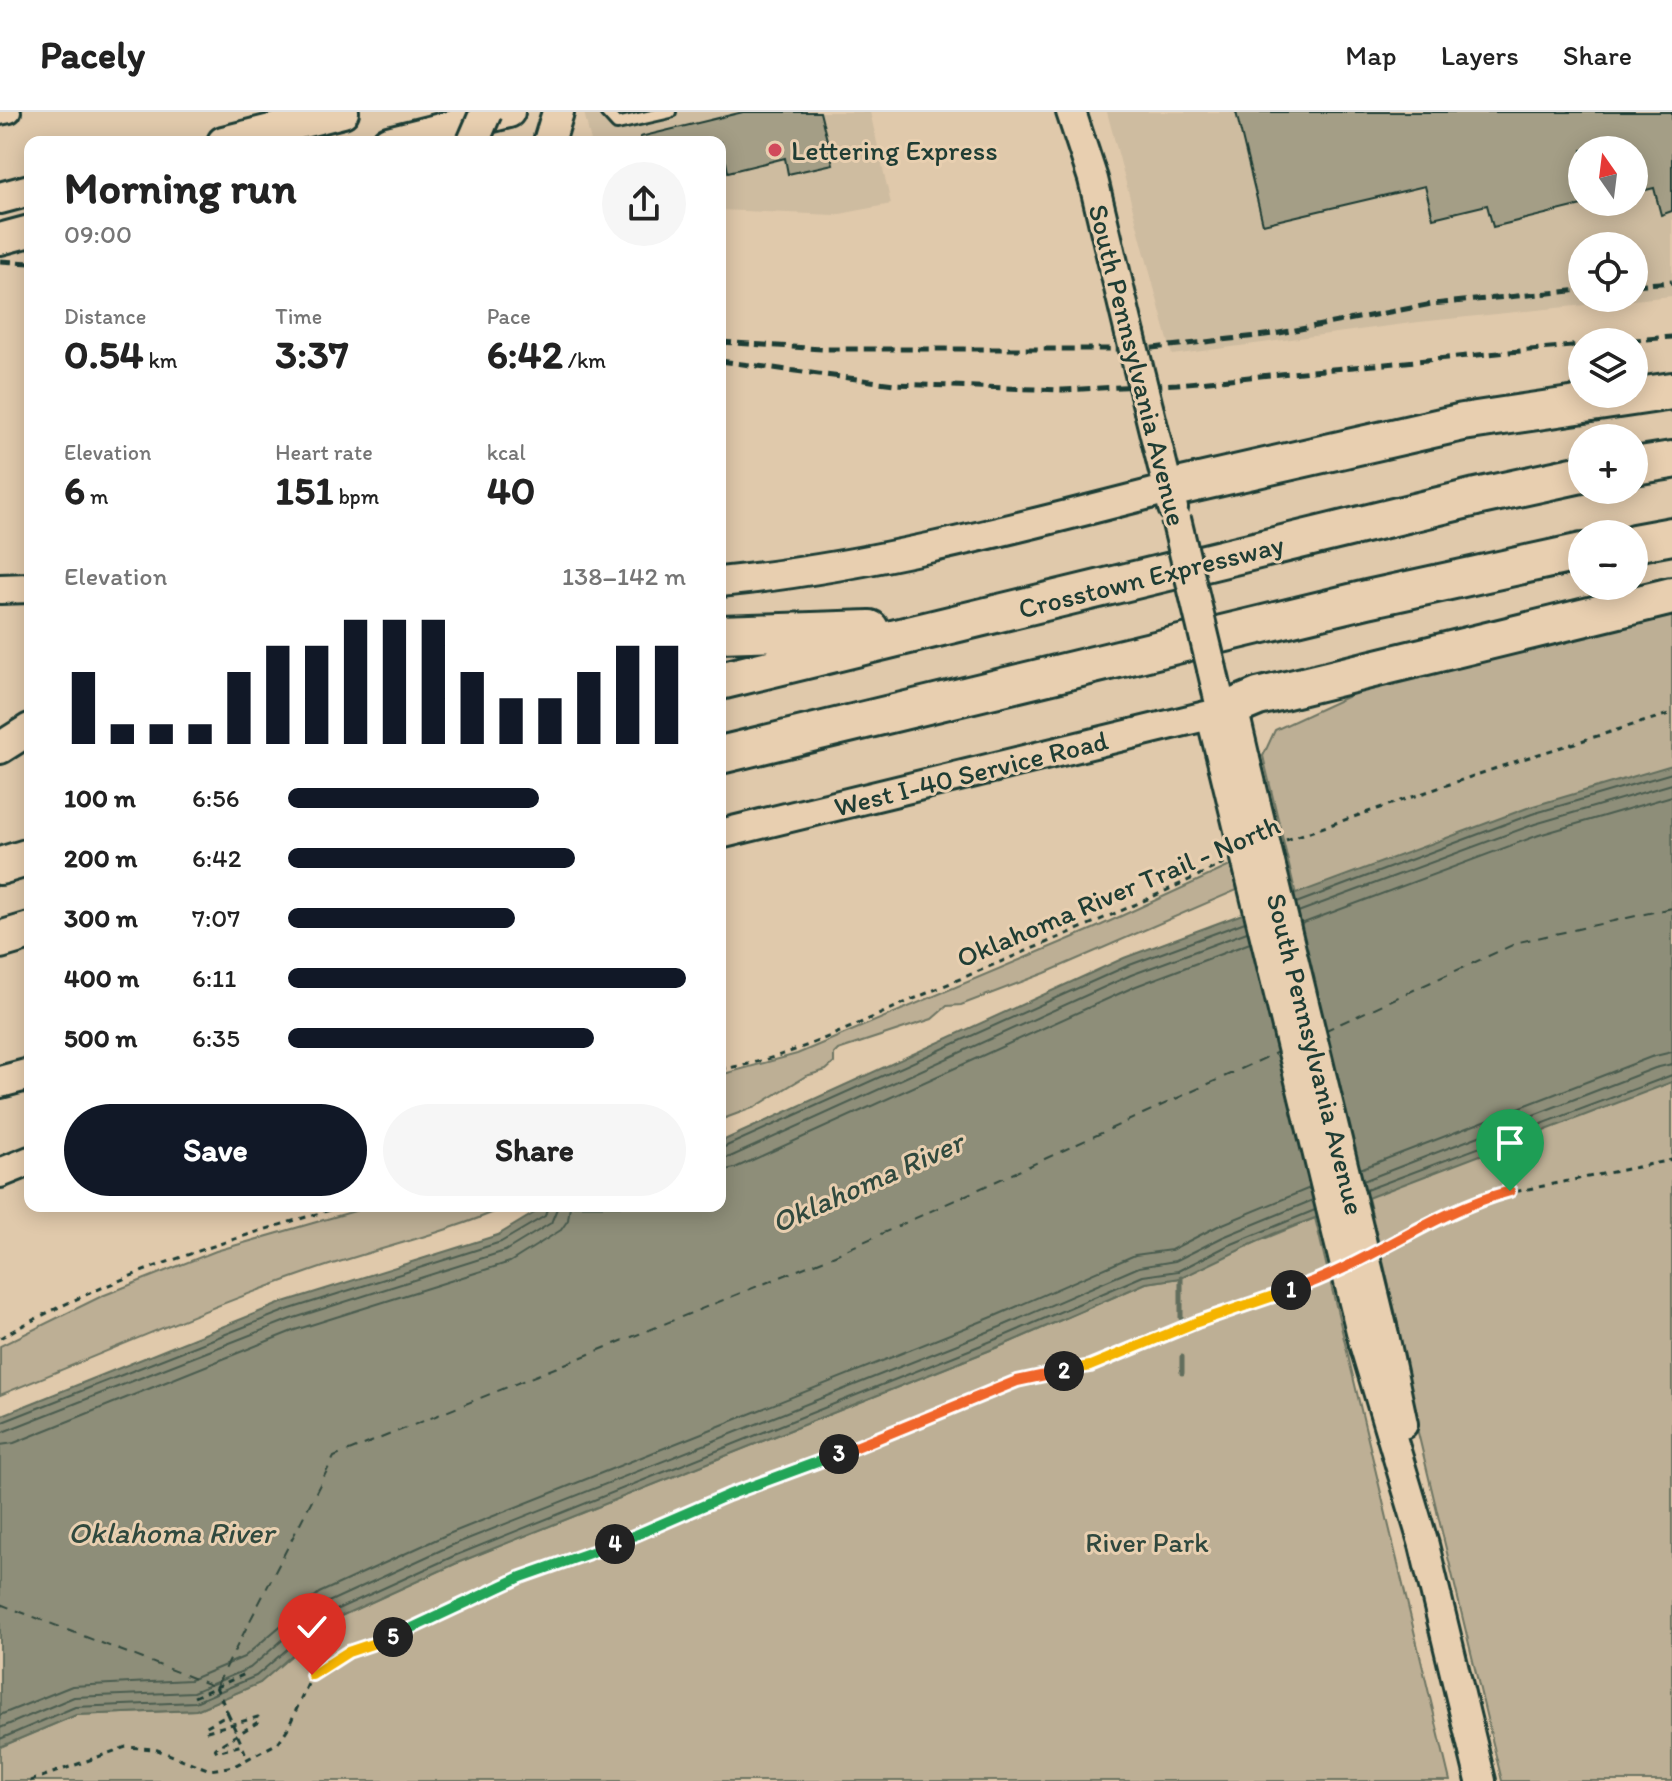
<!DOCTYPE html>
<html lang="en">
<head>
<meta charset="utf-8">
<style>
  body { margin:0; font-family:Itim,sans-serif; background:#f6f6f6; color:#222; height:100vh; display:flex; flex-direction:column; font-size:30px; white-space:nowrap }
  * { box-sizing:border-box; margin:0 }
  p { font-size:26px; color:#767676 }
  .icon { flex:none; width:44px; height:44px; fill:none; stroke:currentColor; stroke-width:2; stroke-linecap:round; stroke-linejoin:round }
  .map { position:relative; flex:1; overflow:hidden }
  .panel { position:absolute; left:24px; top:24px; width:702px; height:1076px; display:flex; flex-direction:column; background:#fff; border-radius:16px; box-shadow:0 4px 20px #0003 }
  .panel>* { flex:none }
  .needle { width:52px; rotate:346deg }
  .tools { position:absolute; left:1568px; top:24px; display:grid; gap:16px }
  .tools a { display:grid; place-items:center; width:80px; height:80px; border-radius:50%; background:#fff; box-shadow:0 4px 20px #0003; font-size:40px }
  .pin { position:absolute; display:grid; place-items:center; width:68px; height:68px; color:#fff; margin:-82px -34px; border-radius:50% 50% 50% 0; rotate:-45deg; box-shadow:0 0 8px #0007 }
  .pin .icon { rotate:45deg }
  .km { position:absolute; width:40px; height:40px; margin:-20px; border-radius:50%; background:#222; color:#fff; font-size:22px; line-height:40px; text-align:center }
  .round { display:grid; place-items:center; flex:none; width:84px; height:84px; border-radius:42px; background:#f6f6f6 }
  .headline { display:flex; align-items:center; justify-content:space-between; height:136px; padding:0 40px }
  h1 { font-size:44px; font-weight:700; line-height:60px }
  .metrics { display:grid; grid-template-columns:repeat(3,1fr); gap:12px; height:136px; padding:8px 40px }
  .metrics div { display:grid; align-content:center }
  .metrics b { font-size:40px; font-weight:700 }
  .metrics small { font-size:22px; font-weight:400 }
  .metrics p { font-size:22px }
  .chart { height:224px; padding:16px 40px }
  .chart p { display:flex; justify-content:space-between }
  .chart svg { width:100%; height:144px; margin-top:8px; stroke:#111827; stroke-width:6 }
  .cta { display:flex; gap:16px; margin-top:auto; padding:16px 40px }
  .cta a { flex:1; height:92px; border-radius:48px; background:#111827; color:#fff; font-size:32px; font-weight:700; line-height:92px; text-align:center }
  .cta a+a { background:#f6f6f6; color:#222 }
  ul { padding:0 40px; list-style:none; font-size:26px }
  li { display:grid; grid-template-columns:128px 96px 1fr; align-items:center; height:60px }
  li i { height:20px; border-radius:10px; background:#111827 }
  header { display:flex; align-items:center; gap:48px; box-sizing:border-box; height:112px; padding:0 40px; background:#fff; border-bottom:2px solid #e0e0e0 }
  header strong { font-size:38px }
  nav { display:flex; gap:44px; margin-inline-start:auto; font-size:28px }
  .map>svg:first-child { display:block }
  .built { fill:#cebca0; fill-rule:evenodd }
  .green { fill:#bdaf95; stroke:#6e7664; stroke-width:2 }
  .water { fill:#8e8e79; stroke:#626e5d; stroke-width:2 }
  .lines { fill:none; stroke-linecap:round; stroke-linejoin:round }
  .shore { stroke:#4b5d50; stroke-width:2 }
  .stream { stroke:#626e5d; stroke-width:5 }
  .ferry { stroke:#30493e; stroke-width:2; stroke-dasharray:10 8; stroke-linecap:butt }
  .building { fill:#a49e86; stroke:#1f3d34; stroke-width:2 }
  .service-casing { stroke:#1f3d34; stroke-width:16 }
  .minor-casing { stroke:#1f3d34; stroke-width:26 }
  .secondary-casing { stroke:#1f3d34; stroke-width:34 }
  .primary-casing { stroke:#1f3d34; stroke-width:36 }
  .motorway-casing { stroke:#1f3d34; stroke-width:42 }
  .path { stroke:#1f3d34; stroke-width:3; stroke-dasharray:6 6; stroke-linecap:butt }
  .service { stroke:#e8cfb0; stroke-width:10 }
  .minor { stroke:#e8cfb0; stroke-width:20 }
  .secondary { stroke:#e8cfb0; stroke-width:28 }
  .primary { stroke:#e8cfb0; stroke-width:30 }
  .motorway { stroke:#e8cfb0; stroke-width:36 }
  .rail { stroke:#1f3d34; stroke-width:5; stroke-dasharray:12 6; stroke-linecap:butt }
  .secondary-bridge-casing { stroke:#1f3d34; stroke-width:34; stroke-linecap:butt }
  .primary-bridge-casing { stroke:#1f3d34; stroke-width:36; stroke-linecap:butt }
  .secondary-bridge { stroke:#e8cfb0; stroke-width:28 }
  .primary-bridge { stroke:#e8cfb0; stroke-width:30 }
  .split-1-casing { stroke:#fff; stroke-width:16 }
  .split-2-casing { stroke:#fff; stroke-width:16 }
  .split-3-casing { stroke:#fff; stroke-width:16 }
  .split-4-casing { stroke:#fff; stroke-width:16 }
  .split-5-casing { stroke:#fff; stroke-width:16 }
  .split-6-casing { stroke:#fff; stroke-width:16 }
  .split-1 { stroke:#f0652b; stroke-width:10 }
  .split-2 { stroke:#f5b400; stroke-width:10 }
  .split-3 { stroke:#f0652b; stroke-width:10 }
  .split-4 { stroke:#22a559; stroke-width:10 }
  .split-5 { stroke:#22a559; stroke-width:10 }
  .split-6 { stroke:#f5b400; stroke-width:10 }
  .poi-dot { fill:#d1495b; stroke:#e8cfb0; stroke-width:3 }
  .labels { text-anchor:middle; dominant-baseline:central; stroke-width:6; stroke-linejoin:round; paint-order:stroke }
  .poi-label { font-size:28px; fill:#1f3d34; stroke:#e8cfb0; text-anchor:start }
  .street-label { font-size:28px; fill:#1f3d34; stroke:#e8cfb0 }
  .park-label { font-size:28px; fill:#2f483e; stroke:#e8cfb0 }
  .water-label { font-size:30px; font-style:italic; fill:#30493e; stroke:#e8cfb0 }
</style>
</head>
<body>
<header>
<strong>Pacely</strong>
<nav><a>Map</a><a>Layers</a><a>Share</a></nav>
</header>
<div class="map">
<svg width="1672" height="1669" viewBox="0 0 1672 1669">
  <rect width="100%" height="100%" fill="#e0c9ab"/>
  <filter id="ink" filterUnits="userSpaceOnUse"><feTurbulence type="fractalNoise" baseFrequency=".0125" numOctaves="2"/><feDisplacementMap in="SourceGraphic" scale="16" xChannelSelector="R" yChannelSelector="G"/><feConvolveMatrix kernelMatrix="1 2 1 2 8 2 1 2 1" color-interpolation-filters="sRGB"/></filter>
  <g filter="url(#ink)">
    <path class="built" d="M584,0H870L891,92L835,103L720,98V30H591Z
      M1107,0H1672V184L1419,210L1172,243ZM1582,38H1634V90H1582ZM1582,134H1634V186H1582Z"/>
    <path class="green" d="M1672,501V1669H1502L1394,1221L1398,1212L1263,644L1275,618L1364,577Z
      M1232,753L1237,778L1045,861L961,893L947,894L932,907L838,938L834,942V951L826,958L806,964L755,995L720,1008V963L797,942L1093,817Z
      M372,1094H508C443,1123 373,1137 306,1161C202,1197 102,1242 0,1283V1234L102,1184L216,1139Z
      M1315,1106L1450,1669H0V1635L76,1603L196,1598L260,1571L332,1508L457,1451L1008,1231L1146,1171L1181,1166L1230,1141Z"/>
    <path class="water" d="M1672,653V970L1273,1122L1181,1166L1146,1171L1008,1231L457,1451L332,1508L260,1571L196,1598L76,1603L0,1635V1304L284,1190L498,1123L546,1094H720V1030L1124,846L1530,695Z"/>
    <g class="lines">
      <path class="shore" d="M1296,791L1532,702L1672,661
        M1298,800L1535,712L1672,672
        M1301,812L1539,723L1672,684
        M720,1037L1127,854L1245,810
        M720,1047L730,1045L1131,863L1247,820
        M1360,1057L1651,945L1672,940
        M720,1059L735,1056L1136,874L1250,831
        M1363,1069L1655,956L1672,952
        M1366,1078L1672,963
        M0,1311L287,1198L501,1130L545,1104L548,1094
        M0,1321L291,1207L505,1139L551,1111L558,1094
        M0,1333L14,1331L295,1218L510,1150L561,1118L568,1108L570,1094
        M0,1603L72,1574L190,1568L244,1545L319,1481L446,1423L995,1204L1135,1143L1171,1138L1218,1114L1310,1076
        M0,1616L74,1585L193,1580L250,1556L324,1492L450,1434L1000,1215L1139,1155L1175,1149L1223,1125L1313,1088
        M0,1627L75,1595L195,1590L256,1564L329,1501L454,1444L1004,1224L1143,1164L1178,1159L1227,1134L1315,1098"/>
      <path class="stream" d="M1181,1166V1206
        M1182,1245V1261"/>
      <path class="ferry" d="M1324,919L1519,830L1672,796
        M0,1492L216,1575L334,1345L835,1143L1278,940"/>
    </g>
    <path class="building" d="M743,0H820L833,52L788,62L785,46L728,60L726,50L720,51V30H640V25Z
      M1236,0H1672V99L1661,103L1654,76L1634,81V38H1582V93L1493,115L1487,93L1433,106L1425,74L1263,112Z"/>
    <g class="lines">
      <defs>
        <path id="service" d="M606,0L617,12L670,0"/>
        <path id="minor" d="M0,2L10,0"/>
        <path id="secondary" d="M1071,0L1093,67L1130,222
          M1149,299L1173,396
          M720,470C872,455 1021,415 1169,377
          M0,477L30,476
          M1212,557L1222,600L1214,616L1223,652
          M1222,600L1236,608L1245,647
          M720,722L1222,600
          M0,1061L30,1049
          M1384,1223L1403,1312
          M1364,1232L1424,1433L1481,1669"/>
        <path id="primary" d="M223,30L343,0
          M388,30L509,0
          M549,30L558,0
          M0,86L30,78
          M0,127L30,119
          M0,636L30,617
          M0,970L30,962"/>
        <path id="motorway" d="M1634,354L1672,348
          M1169,377L1463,310L1672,279
          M1634,431L1672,424
          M720,522L870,517
          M720,569L1476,385L1582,362
          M1222,600L1258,585L1672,484
          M720,643L1367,487L1582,440
          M0,754L30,745
          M0,828L30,819"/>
      </defs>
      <use href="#service" class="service-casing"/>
      <use href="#minor" class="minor-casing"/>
      <use href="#secondary" class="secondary-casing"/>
      <use href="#primary" class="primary-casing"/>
      <use href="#motorway" class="motorway-casing"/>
      <path class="path" d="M1286,728L1526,646L1672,601
        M720,957C785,950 864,908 925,882C1026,838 1128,799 1226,750
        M1385,1138L1452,1100L1484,1086L1672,1048
        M0,1226C107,1165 226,1128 344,1094
        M216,1575L228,1602L205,1615L207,1619L258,1605L260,1609L215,1636L217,1640L242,1633L248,1648
        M194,1585L245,1562
        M228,1602L242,1633
        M30,1669L126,1635L155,1637L210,1658L234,1654L278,1631L288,1616L312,1563L348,1540L412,1519L521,1465L626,1428L728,1383L810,1355L896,1316L1017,1269L1090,1254L1197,1210L1327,1165"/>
      <use href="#service" class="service"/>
      <use href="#minor" class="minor"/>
      <use href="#secondary" class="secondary"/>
      <use href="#primary" class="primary"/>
      <use href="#motorway" class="motorway"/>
      <path class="rail" d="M0,149L30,151
        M1634,173L1672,170
        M720,230L822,237H1144L1274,222L1432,192L1582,178
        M1611,230L1672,225
        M720,249L894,272L1063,278L1177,272L1582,233"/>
      <defs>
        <path id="secondary-bridge" d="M1130,222L1149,299
          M1176,407L1212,557
          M1245,647L1384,1223
          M1223,652L1364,1232"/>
        <path id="primary-bridge" d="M473,30L486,0"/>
      </defs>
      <use href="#secondary-bridge" class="secondary-bridge-casing"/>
      <use href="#primary-bridge" class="primary-bridge-casing"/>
      <use href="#secondary-bridge" class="secondary-bridge"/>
      <use href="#primary-bridge" class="primary-bridge"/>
    </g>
  </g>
  <g class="lines" filter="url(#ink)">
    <defs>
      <path id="split-1" d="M1291,1178C1369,1152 1432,1100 1510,1079"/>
      <path id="split-2" d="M1064,1259L1090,1254L1197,1210L1291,1178"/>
      <path id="split-3" d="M839,1342L1017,1269L1064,1259"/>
      <path id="split-4" d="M615,1432L728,1383L839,1342"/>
      <path id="split-5" d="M393,1525L521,1465L615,1432"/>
      <path id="split-6" d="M312,1563L348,1540L393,1525"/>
    </defs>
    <use href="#split-1" class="split-1-casing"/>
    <use href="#split-2" class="split-2-casing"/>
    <use href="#split-3" class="split-3-casing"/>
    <use href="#split-4" class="split-4-casing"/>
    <use href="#split-5" class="split-5-casing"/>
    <use href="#split-6" class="split-6-casing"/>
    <use href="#split-1" class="split-1"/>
    <use href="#split-2" class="split-2"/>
    <use href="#split-3" class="split-3"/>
    <use href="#split-4" class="split-4"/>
    <use href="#split-5" class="split-5"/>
    <use href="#split-6" class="split-6"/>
  </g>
  <circle class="poi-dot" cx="775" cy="38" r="8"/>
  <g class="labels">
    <g class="poi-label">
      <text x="791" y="38">Lettering Express</text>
    </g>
    <g class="street-label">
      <text transform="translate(1138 253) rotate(76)">South Pennsylvania Avenue</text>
      <text transform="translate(1151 464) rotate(-14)">Crosstown Expressway</text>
      <text transform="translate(971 661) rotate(-14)">West I-40 Service Road</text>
      <text transform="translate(1118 779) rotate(-23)">Oklahoma River Trail - North</text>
      <text transform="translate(1316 942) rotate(76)">South Pennsylvania Avenue</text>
    </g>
    <g class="park-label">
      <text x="1147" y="1430">River Park</text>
    </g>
    <g class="water-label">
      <text transform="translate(867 1070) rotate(-24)">Oklahoma River</text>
      <text x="171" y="1420">Oklahoma River</text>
    </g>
  </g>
</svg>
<div class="tools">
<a><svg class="needle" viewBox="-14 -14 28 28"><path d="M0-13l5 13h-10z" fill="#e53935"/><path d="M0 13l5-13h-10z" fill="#767676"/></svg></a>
<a><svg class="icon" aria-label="locate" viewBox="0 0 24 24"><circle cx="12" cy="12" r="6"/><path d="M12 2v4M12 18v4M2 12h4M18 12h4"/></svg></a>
<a><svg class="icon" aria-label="layers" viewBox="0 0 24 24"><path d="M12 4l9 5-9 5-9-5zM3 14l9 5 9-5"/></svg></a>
<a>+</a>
<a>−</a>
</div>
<div class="pin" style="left:1510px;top:1079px;background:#1e9e55"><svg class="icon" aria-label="arrive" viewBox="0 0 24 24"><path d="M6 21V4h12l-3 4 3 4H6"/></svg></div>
<div class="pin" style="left:312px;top:1563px;background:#d93025"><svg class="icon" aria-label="check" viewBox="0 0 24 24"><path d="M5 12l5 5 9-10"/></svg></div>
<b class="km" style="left:1291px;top:1178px">1</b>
<b class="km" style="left:1064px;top:1259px">2</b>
<b class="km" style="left:839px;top:1342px">3</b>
<b class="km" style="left:615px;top:1432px">4</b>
<b class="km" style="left:393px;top:1525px">5</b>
<section class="panel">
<div class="headline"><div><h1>Morning run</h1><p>09:00</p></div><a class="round"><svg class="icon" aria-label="share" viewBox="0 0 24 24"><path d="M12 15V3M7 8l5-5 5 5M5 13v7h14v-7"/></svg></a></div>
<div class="metrics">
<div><p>Distance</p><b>0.54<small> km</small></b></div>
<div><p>Time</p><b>3:37</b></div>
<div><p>Pace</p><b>6:42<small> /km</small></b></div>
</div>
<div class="metrics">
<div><p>Elevation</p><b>6<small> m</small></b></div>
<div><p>Heart rate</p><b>151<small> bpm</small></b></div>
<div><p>kcal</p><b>40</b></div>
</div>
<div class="chart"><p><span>Elevation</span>138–142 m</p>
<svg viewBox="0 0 160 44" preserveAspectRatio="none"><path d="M5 44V22M15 44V38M25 44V38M35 44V38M45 44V22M55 44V14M65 44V14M75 44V6M85 44V6M95 44V6M105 44V22M115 44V30M125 44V30M135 44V22M145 44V14M155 44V14"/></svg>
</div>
<ul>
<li><b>100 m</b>6:56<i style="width:63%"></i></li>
<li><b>200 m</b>6:42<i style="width:72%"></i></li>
<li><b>300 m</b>7:07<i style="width:57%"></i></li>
<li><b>400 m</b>6:11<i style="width:100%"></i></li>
<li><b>500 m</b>6:35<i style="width:77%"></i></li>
</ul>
<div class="cta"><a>Save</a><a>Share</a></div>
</section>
</div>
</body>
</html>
